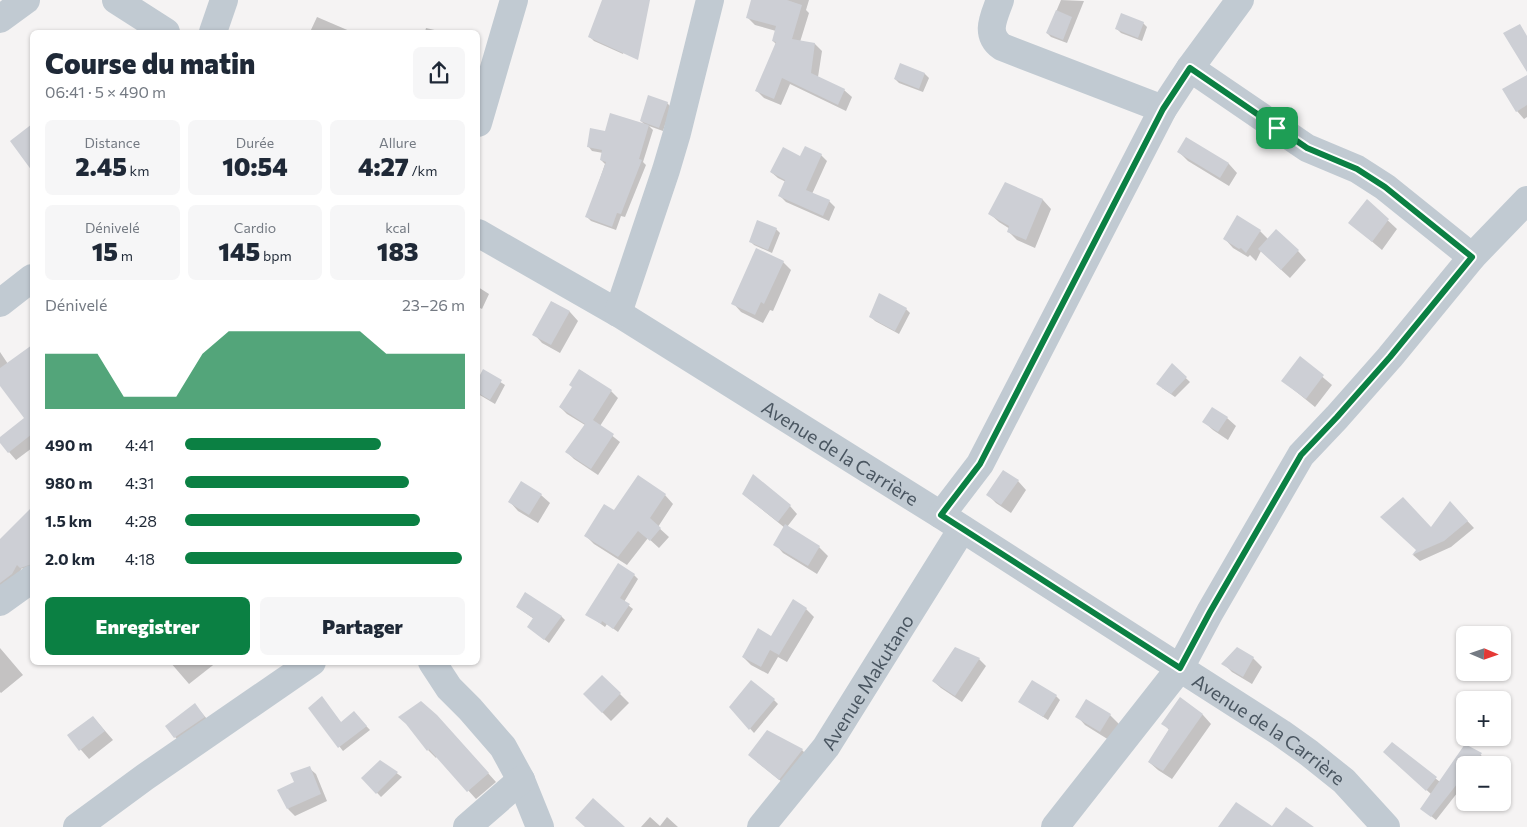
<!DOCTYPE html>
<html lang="fr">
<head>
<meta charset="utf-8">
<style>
  body { margin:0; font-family:Commissioner,sans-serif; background:#f6f6f7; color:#1f2937; height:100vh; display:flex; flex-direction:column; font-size:19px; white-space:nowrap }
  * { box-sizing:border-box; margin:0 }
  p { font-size:16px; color:#747a83 }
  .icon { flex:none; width:28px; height:28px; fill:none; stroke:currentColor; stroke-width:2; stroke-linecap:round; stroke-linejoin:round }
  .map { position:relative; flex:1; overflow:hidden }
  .sheet { position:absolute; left:30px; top:30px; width:450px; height:635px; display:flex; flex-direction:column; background:#fff; border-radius:8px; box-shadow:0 1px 4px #0004 }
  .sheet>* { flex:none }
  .needle { width:32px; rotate:92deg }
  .fabs { position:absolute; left:1456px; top:626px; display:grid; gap:10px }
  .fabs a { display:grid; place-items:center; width:55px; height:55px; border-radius:8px; background:#fff; box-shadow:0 1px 4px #0004; font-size:25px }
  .pin { position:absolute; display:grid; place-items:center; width:42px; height:42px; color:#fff; margin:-21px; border-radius:10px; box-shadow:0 2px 8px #0006 }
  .round { display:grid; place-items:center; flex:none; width:52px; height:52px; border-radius:8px; background:#f6f6f7 }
  .overview { display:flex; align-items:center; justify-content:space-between; height:85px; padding:0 15px }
  h1 { font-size:28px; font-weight:800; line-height:38px }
  .figures { display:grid; grid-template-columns:repeat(3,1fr); gap:8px; height:85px; padding:5px 15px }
  .figures div { display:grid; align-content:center; border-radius:8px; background:#f6f6f7; text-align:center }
  .figures b { font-size:25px; font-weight:800 }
  .figures small { font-size:14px; font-weight:400 }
  .figures p { font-size:14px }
  .chart { height:140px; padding:10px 15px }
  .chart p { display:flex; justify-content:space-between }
  .chart svg { width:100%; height:90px; margin-top:5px; fill:#0b8043; opacity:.7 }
  .primary-button { display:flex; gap:10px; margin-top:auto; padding:10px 15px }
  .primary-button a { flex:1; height:58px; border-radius:8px; background:#0b8043; color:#fff; font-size:20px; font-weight:800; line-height:58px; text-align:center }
  .primary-button a+a { background:#f6f6f7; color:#1f2937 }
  ul { padding:0 15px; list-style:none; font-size:16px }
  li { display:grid; grid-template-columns:80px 60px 1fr; align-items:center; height:38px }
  li i { height:12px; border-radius:6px; background:#0b8043 }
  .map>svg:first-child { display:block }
  .shadow { fill:#0003 }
  .building { fill:#cdcfd5 }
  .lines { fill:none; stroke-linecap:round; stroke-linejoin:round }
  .minor { stroke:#c1cad2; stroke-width:28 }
  .route-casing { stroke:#fff; stroke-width:10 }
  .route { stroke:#0b8043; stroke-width:6 }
  .labels { text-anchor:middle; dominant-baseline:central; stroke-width:4.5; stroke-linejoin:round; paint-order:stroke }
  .street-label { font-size:19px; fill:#4a5661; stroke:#fff }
</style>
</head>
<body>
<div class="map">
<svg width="1527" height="827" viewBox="0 0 1527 827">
  <rect width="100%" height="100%" fill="#f5f3f3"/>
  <path class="shadow" d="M752,0H809L806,10L809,13L800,42L815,44L822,51L818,77L844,90L852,97L846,111L790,84L781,105L764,98L757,91L776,44L773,41L776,31L755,25L748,18Z
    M1061,0L1084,1L1067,43L1051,37L1047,33Z
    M317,17L352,32H310Z
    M1143,23L1147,27L1142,41L1121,33L1117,29Z
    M426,28L443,32H425Z
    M627,34L623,54L594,41L589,36Z
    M901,65L925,74L929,78L923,92L899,83L895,79Z
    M1527,76V117L1524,119L1517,111Z
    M667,103L671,107L663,131L649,126L653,130L643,162L646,165L625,217L621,216L616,230L591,221L587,217L605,164L601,160L603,153L592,151L588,146L606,133L645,125L641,121Z
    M31,127L32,129V169L12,141Z
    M1186,139L1229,164L1237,173L1229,186L1188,161L1179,152Z
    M821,155L827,161L812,194L829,201L835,207L829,221L786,202L780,196L786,182L778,178L771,172L801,158Z
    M1006,184L1043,200L1051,209L1035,248L1017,240L1008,231L1010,229L999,222L990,214Z
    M1367,201L1397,229L1382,250L1350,223Z
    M776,229L780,233L772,253L754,245L750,241Z
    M1260,231L1268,239L1298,251L1306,260L1290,278L1261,251L1256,261L1250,255L1248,257L1233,248L1225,239Z
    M783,262L791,270L773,311L770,310L763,323L741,312L733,303Z
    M478,287L489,294L482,309L478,307Z
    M552,302L570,312L578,321L560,353L542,343L534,334Z
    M906,309L910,313L899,334L875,321L871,317Z
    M32,347V448L16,460L9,452L0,441V438L26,419L0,384V352L8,364Z
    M1300,358L1332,385L1315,407L1283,381Z
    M1172,365L1190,382L1175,397L1162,388Z
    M580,370L611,391L618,398L600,426L620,442L598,475L574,459L567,452L585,425L567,414L560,407L573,387Z
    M483,371L505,385L495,404L478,394V381Z
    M1227,418L1236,426L1228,440L1213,430L1204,422Z
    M1018,481L1026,490L1011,513L996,503L988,495Z
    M743,494L790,506L797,514L787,527L819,547L828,556L817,574L783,553L775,544L785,528Z
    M541,495L550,503L538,523L518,511L510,502Z
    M665,495L673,504L658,527L669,537L659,548L648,538L627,565L594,544L585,535L614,512Z
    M1456,509L1474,528L1451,547L1420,561L1413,555L1432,529Z
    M27,513L32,519V569L25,571L22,568L16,578L4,587L0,585V541Z
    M634,575L638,579L624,602L633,609L618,632L607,624L605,627L587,614Z
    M517,607L561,616L565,620L549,643L532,630L534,619Z
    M806,609L814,617L787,662L778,657L768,674L751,665L743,657L772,637Z
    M0,648L23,675L1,693L0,692Z
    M955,648L979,659L986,666L962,702L941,688L933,681Z
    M1237,648L1253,658L1262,667L1252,684L1232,672L1223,663Z
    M170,662H217L189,684Z
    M602,676L629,703L611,721L584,694Z
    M1056,696L1060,700L1048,720L1020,702Z
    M322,698L342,724L354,713L370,730L343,751L309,708Z
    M1180,699L1203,715L1211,724L1172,779L1158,770L1149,762L1169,730L1163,723Z
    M774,700L778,704L754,733L731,707Z
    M195,705L213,726L184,746L175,737Z
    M1110,715L1119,724L1109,740L1085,725L1077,716Z
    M93,717L113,740L89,759L69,736Z
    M445,725L496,782L476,799L437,756L436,758L428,750Z
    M1392,744L1440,782L1465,745L1485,758L1480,765H1465V783L1436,820L1426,812L1431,794L1389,756Z
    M802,750L809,757L787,786L757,762Z
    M380,761L402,777L381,797L363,778Z
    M309,768L316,774L327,801L295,816L288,809L296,783Z
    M650,817L660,826L667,817L678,827H641Z"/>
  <path class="building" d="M602,0H650L638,60L588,37Z
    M751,0H787L802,5L792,39L815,43L811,73L845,89L838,105L782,78L774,99L755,91L776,42L772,41L776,26L746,18Z
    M1056,10L1072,17L1063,40L1046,33Z
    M1121,13L1144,22L1138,38L1115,29Z
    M1520,24L1527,36V72L1503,33Z
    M900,63L925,73L919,89L894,79Z
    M1527,75V105L1516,112L1502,89Z
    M648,95L668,102L659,128L640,121Z
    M610,113L649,125L639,159L642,160L621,214L617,213L612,227L585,217L606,162L600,160L602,150L587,147L590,128L605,131Z
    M32,124V171L10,141Z
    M1186,137L1229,163L1220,178L1177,152Z
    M805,146L822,154L806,190L830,200L823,216L778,196L785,180L770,172L783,147L800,156Z
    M1005,182L1043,199L1026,240L1007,232L1009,226L988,214Z
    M1367,199L1389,219L1372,242L1348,223Z
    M1237,215L1261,230L1246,253L1241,248L1239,249L1223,239Z
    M757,220L777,228L768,250L749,242Z
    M1276,229L1299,250L1281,270L1258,249Z
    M756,248L784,261L764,304L761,302L755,315L731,304Z
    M879,293L907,308L895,331L869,317Z
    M551,301L570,311L551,345L532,335Z
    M32,345V434L8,453L0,443V437L24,418L0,386V368Z
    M1300,356L1324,375L1306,399L1281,381Z
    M1172,363L1187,377L1171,394L1156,384Z
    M483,369L502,380L490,400L478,393V379Z
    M579,369L612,390L593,420L614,434L591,469L565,452L585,424L559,407L572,387L569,385Z
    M1212,407L1228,417L1218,432L1202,422Z
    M1003,470L1019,480L1001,505L986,495Z
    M753,474L791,505L778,522L742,494Z
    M638,475L666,494L650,518L661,528L650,541L638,531L618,557L584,536L604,504L614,510Z
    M521,481L542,494L529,515L508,502Z
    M1403,497L1431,527L1450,501L1468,521L1444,541L1412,555L1416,550L1380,517Z
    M32,507V564L20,568L17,565L12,574L0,583V539Z
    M785,524L820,546L808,566L773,545Z
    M618,563L635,574L620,598L630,604L613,629L602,621L601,624L585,615Z
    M525,592L562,616L544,640L527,627L533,618L516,607Z
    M793,599L807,608L779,655L770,650L761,667L742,657L758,628L771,636Z
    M955,647L980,658L955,696L932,681Z
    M1237,647L1254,657L1243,677L1221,664Z
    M602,675L621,693L602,713L583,694Z
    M751,680L775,699L749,730L729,707Z
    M1032,680L1057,695L1043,717L1018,702Z
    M322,696L341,722L354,711L367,726L338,748L308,708Z
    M1180,697L1203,714L1163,771L1148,762L1169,729L1161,724Z
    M1086,699L1111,714L1100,732L1075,717Z
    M421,701L437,715L489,773L467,792L429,749L427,751L406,724L398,717Z
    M195,703L205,717L174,738L165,726Z
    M93,716L105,731L79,751L67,735Z
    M767,730L803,749L779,780L748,755Z
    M1392,742L1437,777L1426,791L1383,752Z
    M1465,744L1482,753L1473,765H1465V774L1431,817L1420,809Z
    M380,760L398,772L376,794L361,778Z
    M310,766L321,794L287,809L277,790L294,782L290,773Z
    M593,798L625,827H585L575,818Z
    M1236,802L1272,826L1286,807L1314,827H1218Z"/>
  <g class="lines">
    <g class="minor">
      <path d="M116,0L166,32"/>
      <path d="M1000,0C994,17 984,34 1002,47L1163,109"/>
      <path d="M0,19L26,0"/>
      <path d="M213,32L224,0"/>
      <path d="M1190,68L1307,148L1357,169L1385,187L1472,257"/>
      <path d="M478,123L514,0"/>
      <path id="s1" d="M478,233L618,313L941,515L1281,733L1309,753L1344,781L1386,827"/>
      <path d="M0,303L32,278"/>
      <path d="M618,313L666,170L677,133L710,0"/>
      <path d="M941,515L980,464L1163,109L1190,68L1240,0"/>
      <path d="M0,602L32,579"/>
      <path d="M432,662L449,688L470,709L503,747L521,780L540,827"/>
      <path d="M77,827L145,777L312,662"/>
      <path d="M467,827L521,780"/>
      <path id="s2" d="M761,827L826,747L962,529"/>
      <path d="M1055,827L1180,668L1210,612L1301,455L1337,417L1390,357L1472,257L1527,200"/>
    </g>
  </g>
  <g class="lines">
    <defs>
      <path id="route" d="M1190,68L1307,148L1357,169L1385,187L1472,257L1390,357L1337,417L1301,455L1210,612L1180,668L941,515L980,464L1163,109Z"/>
    </defs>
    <use href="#route" class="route-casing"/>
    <use href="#route" class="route"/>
  </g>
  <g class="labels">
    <g class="street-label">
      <text stroke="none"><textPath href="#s1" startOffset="424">Avenue de la Carrière</textPath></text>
      <text stroke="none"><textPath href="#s2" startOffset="180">Avenue Makutano</textPath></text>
      <text stroke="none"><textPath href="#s1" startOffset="934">Avenue de la Carrière</textPath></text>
    </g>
  </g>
</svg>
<div class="fabs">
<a><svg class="needle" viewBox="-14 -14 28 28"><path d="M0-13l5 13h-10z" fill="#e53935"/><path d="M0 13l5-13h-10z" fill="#747a83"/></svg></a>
<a>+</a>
<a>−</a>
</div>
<div class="pin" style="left:1277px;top:128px;background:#1e9e55"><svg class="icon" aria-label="arrive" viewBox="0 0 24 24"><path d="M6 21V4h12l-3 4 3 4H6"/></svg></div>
<section class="sheet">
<div class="overview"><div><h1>Course du matin</h1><p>06:41 · 5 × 490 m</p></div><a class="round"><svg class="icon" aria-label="share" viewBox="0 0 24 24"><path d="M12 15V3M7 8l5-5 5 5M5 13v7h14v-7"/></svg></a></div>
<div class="figures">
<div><p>Distance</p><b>2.45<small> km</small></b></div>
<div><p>Durée</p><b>10:54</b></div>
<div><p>Allure</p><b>4:27<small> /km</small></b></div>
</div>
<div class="figures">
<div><p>Dénivelé</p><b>15<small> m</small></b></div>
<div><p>Cardio</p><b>145<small> bpm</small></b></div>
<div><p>kcal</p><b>183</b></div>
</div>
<div class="chart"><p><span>Dénivelé</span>23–26 m</p>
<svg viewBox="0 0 160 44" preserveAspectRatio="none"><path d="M0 44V17L10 17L20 17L30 38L40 38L50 38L60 17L70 6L80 6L90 6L100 6L110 6L120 6L130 17L140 17L150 17L160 17V44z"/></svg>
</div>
<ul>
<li><b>490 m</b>4:41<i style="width:70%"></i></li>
<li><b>980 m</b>4:31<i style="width:80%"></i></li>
<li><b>1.5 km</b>4:28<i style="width:84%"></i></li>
<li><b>2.0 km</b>4:18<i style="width:99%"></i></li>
</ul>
<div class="primary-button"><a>Enregistrer</a><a>Partager</a></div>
</section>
</div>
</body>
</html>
